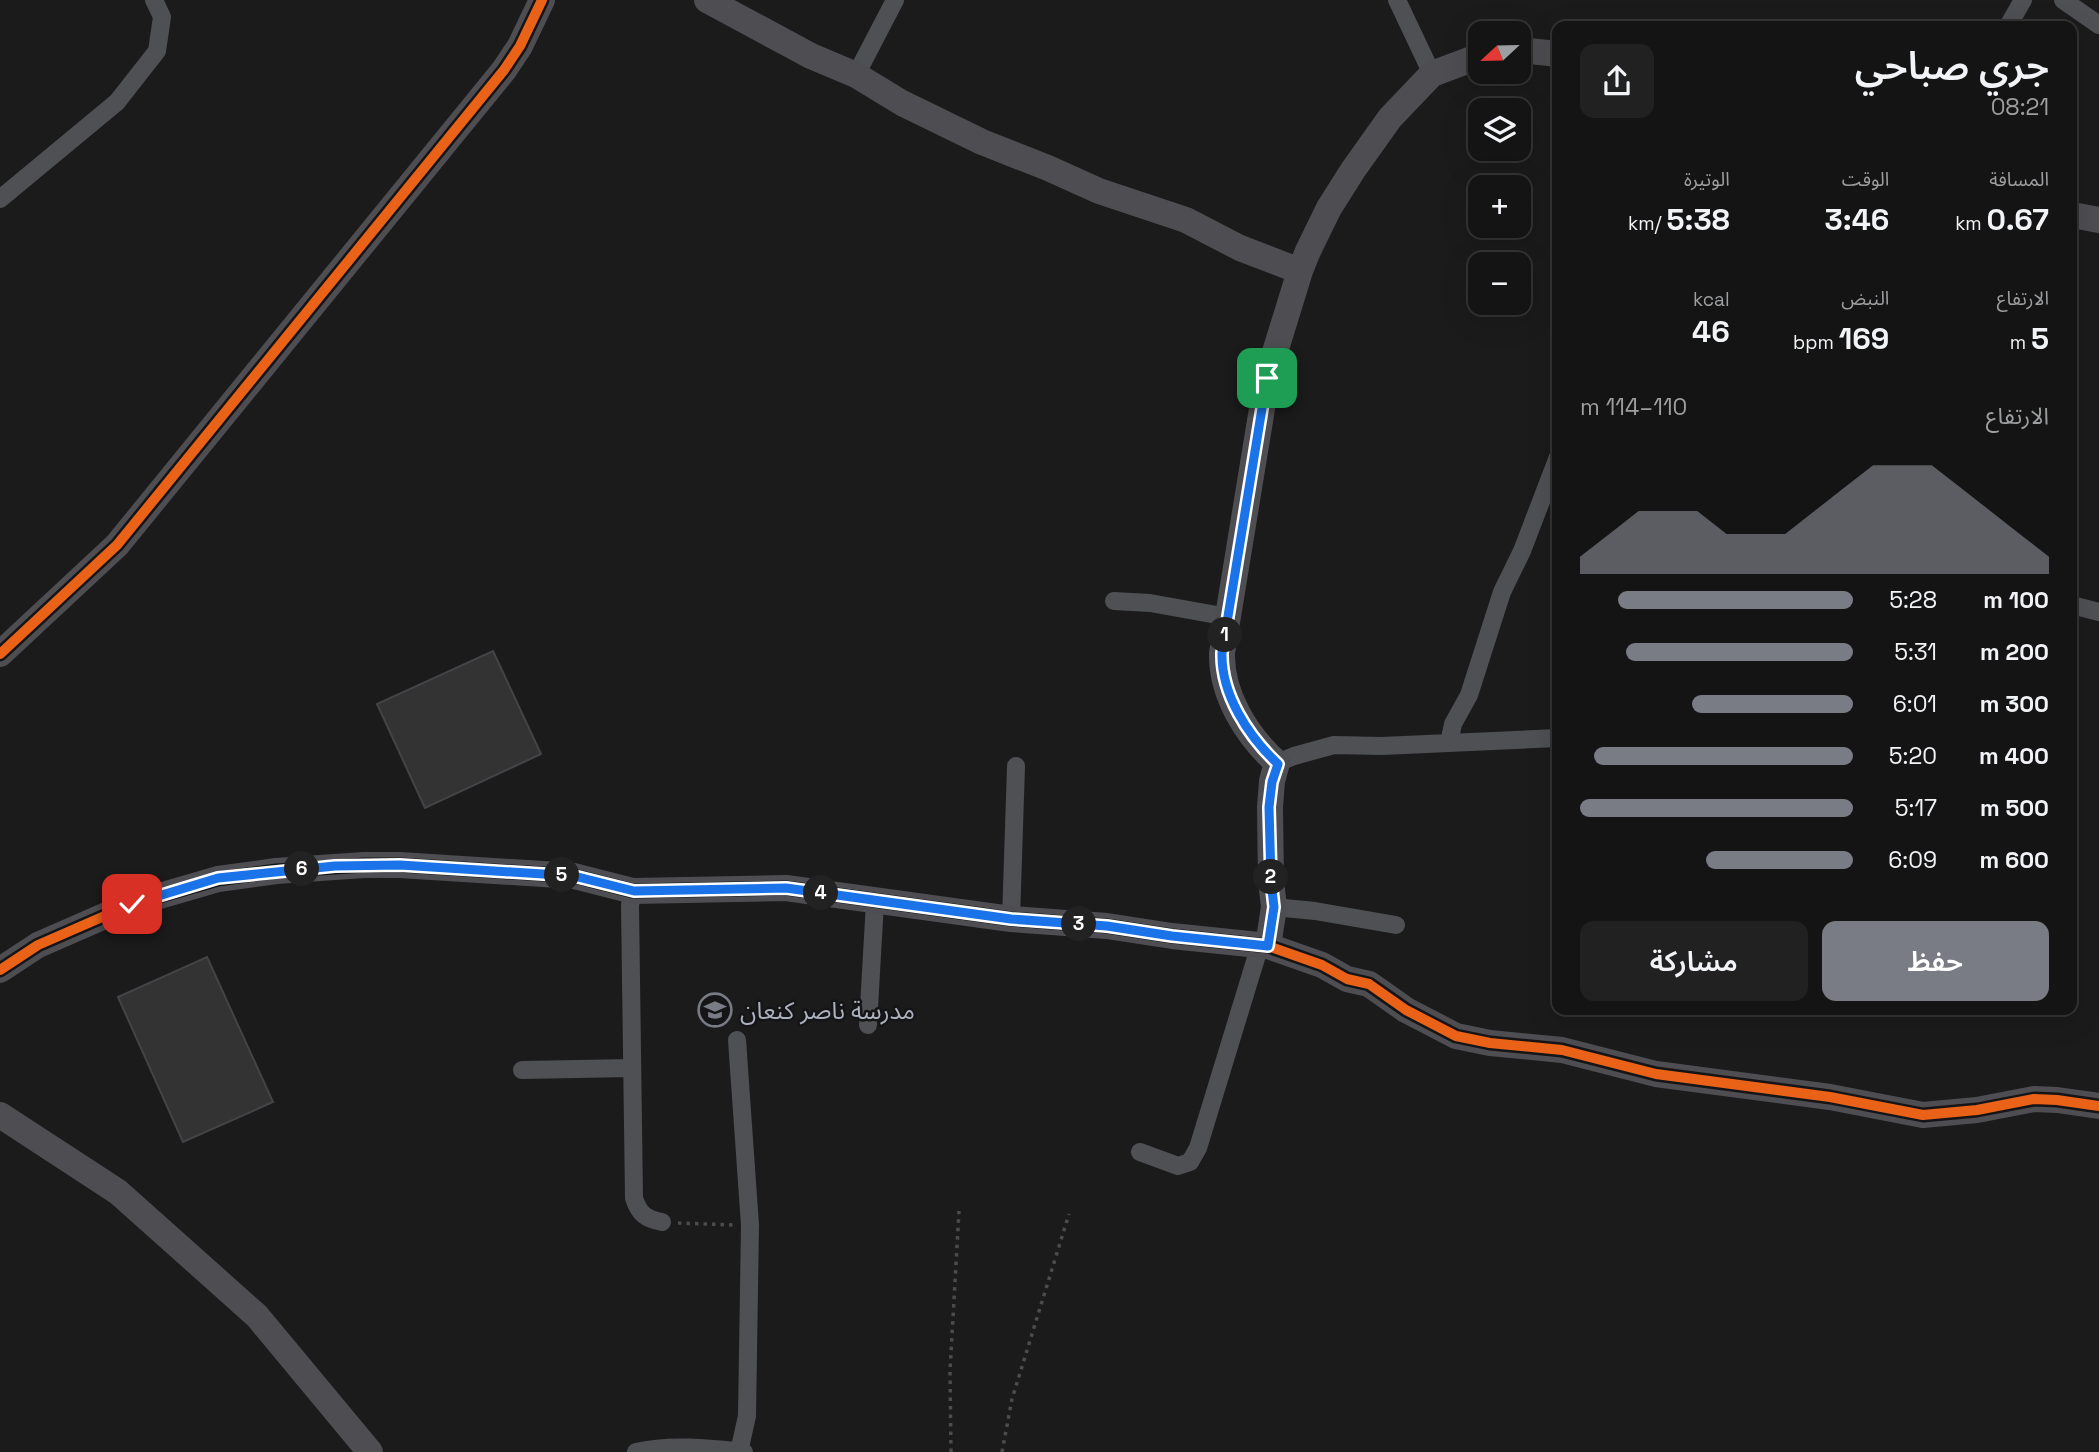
<!DOCTYPE html>
<html lang="ar">
<head>
<meta charset="utf-8">
<style>
  body { margin:0; font-family:"Space Grotesk","Noto Sans Arabic",sans-serif; background:#212122; color:#f1f3f6; direction:rtl; height:100vh; display:flex; flex-direction:column; font-size:26px; white-space:nowrap }
  * { box-sizing:border-box; margin:0 }
  p { font-size:23px; color:#9d9ea0 }
  .icon { flex:none; width:38px; height:38px; fill:none; stroke:currentColor; stroke-width:2; stroke-linecap:round; stroke-linejoin:round }
  .map { position:relative; flex:1; overflow:hidden; direction:ltr }
  .sheet { position:absolute; left:1552px; top:21px; width:525px; height:994px; display:flex; flex-direction:column; background:#141414; border-radius:14px; box-shadow:0 7px 28px #0002,0 0 0 2px #333334; direction:rtl }
  .sheet>* { flex:none }
  .needle { width:46px; rotate:248deg }
  .fabs { position:absolute; left:1468px; top:21px; display:grid; gap:14px }
  .fabs a { display:grid; place-items:center; width:63px; height:63px; border-radius:14px; background:#141414; box-shadow:0 7px 28px #0002,0 0 0 2px #333334; font-size:35px }
  .pin { position:absolute; display:grid; place-items:center; width:60px; height:60px; color:#fff; margin:-30px; border-radius:14px; box-shadow:0 4px 10px #0006 }
  .km { position:absolute; width:35px; height:35px; margin:-18px; border-radius:50%; background:#222; color:#fff; font-size:19px; line-height:35px; text-align:center }
  .round { display:grid; place-items:center; flex:none; width:74px; height:74px; border-radius:14px; background:#212122 }
  .overview { display:flex; align-items:center; justify-content:space-between; height:119px; padding:0 28px }
  h1 { font-size:38px; font-weight:600; line-height:52px }
  .figures { display:grid; grid-template-columns:repeat(3,1fr); gap:10px; height:119px; padding:7px 28px }
  .figures div { display:grid; align-content:center }
  .figures b { font-size:30px; font-weight:600 }
  .figures small { font-size:19px; font-weight:400 }
  .figures p { font-size:19px }
  .chart { height:196px; padding:14px 28px }
  .chart p { display:flex; justify-content:space-between }
  .chart svg { width:100%; height:126px; margin-top:7px; fill:#797c84; opacity:.7 }
  .primary-button { display:flex; gap:14px; margin-top:auto; padding:14px 28px }
  .primary-button a { flex:1; height:80px; border-radius:14px; background:#797c84; color:#fff; font-size:28px; font-weight:600; line-height:80px; text-align:center }
  .primary-button a+a { background:#212122; color:#f1f3f6 }
  ul { padding:0 28px; list-style:none; font-size:23px }
  li { display:grid; grid-template-columns:112px 84px 1fr; align-items:center; height:52px }
  li i { height:18px; border-radius:9px; background:#797c84 }
  .map>svg:first-child { display:block }
  .building { fill:#333; stroke:#434447; stroke-width:2 }
  .lines { fill:none; stroke-linecap:round; stroke-linejoin:round }
  .path { stroke:#4b4c4f; stroke-width:3.5; stroke-dasharray:3.5 5; stroke-linecap:butt }
  .street { stroke:#4f5054; stroke-width:18 }
  .secondary { stroke:#4e4e52; stroke-width:26 }
  .cycleway-casing { stroke:#151517; stroke-width:15 }
  .cycleway { stroke:#ea6118; stroke-width:10 }
  .route-casing { stroke:#fff; stroke-width:14 }
  .route { stroke:#1a73e8; stroke-width:9 }
  .labels { text-anchor:middle; dominant-baseline:central; stroke-width:5; stroke-linejoin:round; paint-order:stroke }
  .poi-label { font-size:24px; fill:#abb1bd; stroke:#151517; text-anchor:start }
</style>
</head>
<body>
<div class="map">
<svg width="2099" height="1452" viewBox="0 0 2099 1452">
  <rect width="100%" height="100%" fill="#1b1b1b"/>
  <path class="building" d="M493,651L541,754L425,808L377,704Z
    M207,957L273,1102L183,1142L118,997Z"/>
  <g class="lines">
    <path class="path" d="M678,1223L734,1225
      M951,1452L950,1371L959,1211
      M1002,1452L1012,1399L1069,1214"/>
    <path class="street" d="M1397,0L1432,74
      M2063,0L2099,25
      M2008,26L2023,0
      M856,75L895,0
      M0,199L117,102L157,51L162,17L154,0
      M1114,601L1150,603L1228,617
      M2072,605L2099,612
      M1449,743L1453,724L1469,695L1502,592L1522,551L1558,457
      M1277,763L1294,756L1334,745L1382,746L1558,738
      M633,891L630,905L634,1198C639,1214 646,1219 662,1222
      M1274,907L1315,911L1396,925
      M1011,919L1016,766
      M868,1025L875,902
      M737,1040L750,1225L747,1416L739,1452
      M522,1070L632,1068
      M1140,1152L1178,1166L1190,1162L1198,1148L1260,945
      M636,1452C670,1444 709,1448 744,1452"/>
    <path class="secondary" d="M707,0L811,56L856,75L902,103L982,142L1048,168L1099,191L1186,220L1240,248L1300,271
      M1519,50L1558,54
      M2072,215L2099,220
      M0,654L117,545L504,70L520,46L542,0
      M1268,946L1274,907L1271,881L1270,807L1272,781L1277,763C1247,736 1221,695 1222,653L1267,378L1300,271L1308,251L1329,208L1353,170L1390,118L1432,74L1480,56
      M0,970L38,945L132,904L218,879L276,871L364,865H400L574,876L633,891L786,888L1011,919L1107,926L1172,936L1268,946L1322,965L1347,979L1369,984L1406,1010L1456,1036L1490,1043L1562,1050L1656,1074L1830,1097L1923,1115L1977,1110L2034,1099L2057,1100L2099,1106
      M0,1115L118,1192L257,1316L370,1452"/>
    <defs>
      <path id="cycleway" d="M0,654L117,545L504,70L520,46L542,0
        M0,970L38,945L132,904L218,879L276,871L364,865H400L574,876L633,891L786,888L1011,919L1107,926L1172,936L1268,946L1322,965L1347,979L1369,984L1406,1010L1456,1036L1490,1043L1562,1050L1656,1074L1830,1097L1923,1115L1977,1110L2034,1099L2057,1100L2099,1106"/>
    </defs>
    <use href="#cycleway" class="cycleway-casing"/>
    <use href="#cycleway" class="cycleway"/>
  </g>
  <g class="lines">
    <defs>
      <path id="route" d="M132,904L218,878L335,866L400,865L574,876L634,891L786,888L1011,919L1107,926L1172,936L1268,946L1274,907L1271,881L1269,807L1272,782L1278,764C1248,736 1221,694 1222,653L1267,378"/>
    </defs>
    <use href="#route" class="route-casing"/>
    <use href="#route" class="route"/>
  </g>
  <defs>
    <symbol id="school-ring" viewBox="-11 -11 22 22"><circle r="9.5" fill="#151517" stroke="#797c84" stroke-width="1.5"/><path d="M0-5L7-2L0 1L-7-2ZM-4 1L0 2.5L4 1V4Q0 6-4 4Z" fill="#797c84"/></symbol>
  </defs>
  <g fill-rule="evenodd">
    <use href="#school-ring" x="696" y="991" width="38" height="38"/>
  </g>
  <g class="labels">
    <g class="poi-label">
      <text x="740" y="1010">مدرسة ناصر كنعان</text>
    </g>
  </g>
</svg>
<div class="fabs">
<a><svg class="needle" viewBox="-14 -14 28 28"><path d="M0-13l5 13h-10z" fill="#e53935"/><path d="M0 13l5-13h-10z" fill="#9d9ea0"/></svg></a>
<a><svg class="icon" aria-label="layers" viewBox="0 0 24 24"><path d="M12 4l9 5-9 5-9-5zM3 14l9 5 9-5"/></svg></a>
<a>+</a>
<a>−</a>
</div>
<div class="pin" style="left:1267px;top:378px;background:#1e9e55"><svg class="icon" aria-label="arrive" viewBox="0 0 24 24"><path d="M6 21V4h12l-3 4 3 4H6"/></svg></div>
<div class="pin" style="left:132px;top:904px;background:#d93025"><svg class="icon" aria-label="check" viewBox="0 0 24 24"><path d="M5 12l5 5 9-10"/></svg></div>
<b class="km" style="left:1225px;top:635px">1</b>
<b class="km" style="left:1271px;top:877px">2</b>
<b class="km" style="left:1079px;top:924px">3</b>
<b class="km" style="left:821px;top:893px">4</b>
<b class="km" style="left:562px;top:875px">5</b>
<b class="km" style="left:302px;top:869px">6</b>
<section class="sheet">
<div class="overview"><div><h1>جري صباحي</h1><p>08:21</p></div><a class="round"><svg class="icon" aria-label="share" viewBox="0 0 24 24"><path d="M12 15V3M7 8l5-5 5 5M5 13v7h14v-7"/></svg></a></div>
<div class="figures">
<div><p>المسافة</p><b>0.67<small> km</small></b></div>
<div><p>الوقت</p><b>3:46</b></div>
<div><p>الوتيرة</p><b>5:38<small> /km</small></b></div>
</div>
<div class="figures">
<div><p>الارتفاع</p><b>5<small> m</small></b></div>
<div><p>النبض</p><b>169<small> bpm</small></b></div>
<div><p>kcal</p><b>46</b></div>
</div>
<div class="chart"><p><span>الارتفاع</span>110–114 m</p>
<svg viewBox="0 0 160 44" preserveAspectRatio="none"><path d="M0 44V38L10 30L20 22L30 22L40 22L50 30L60 30L70 30L80 22L90 14L100 6L110 6L120 6L130 14L140 22L150 30L160 38V44z"/></svg>
</div>
<ul>
<li><b>100 m</b>5:28<i style="width:86%"></i></li>
<li><b>200 m</b>5:31<i style="width:83%"></i></li>
<li><b>300 m</b>6:01<i style="width:59%"></i></li>
<li><b>400 m</b>5:20<i style="width:95%"></i></li>
<li><b>500 m</b>5:17<i style="width:100%"></i></li>
<li><b>600 m</b>6:09<i style="width:54%"></i></li>
</ul>
<div class="primary-button"><a>حفظ</a><a>مشاركة</a></div>
</section>
</div>
</body>
</html>
